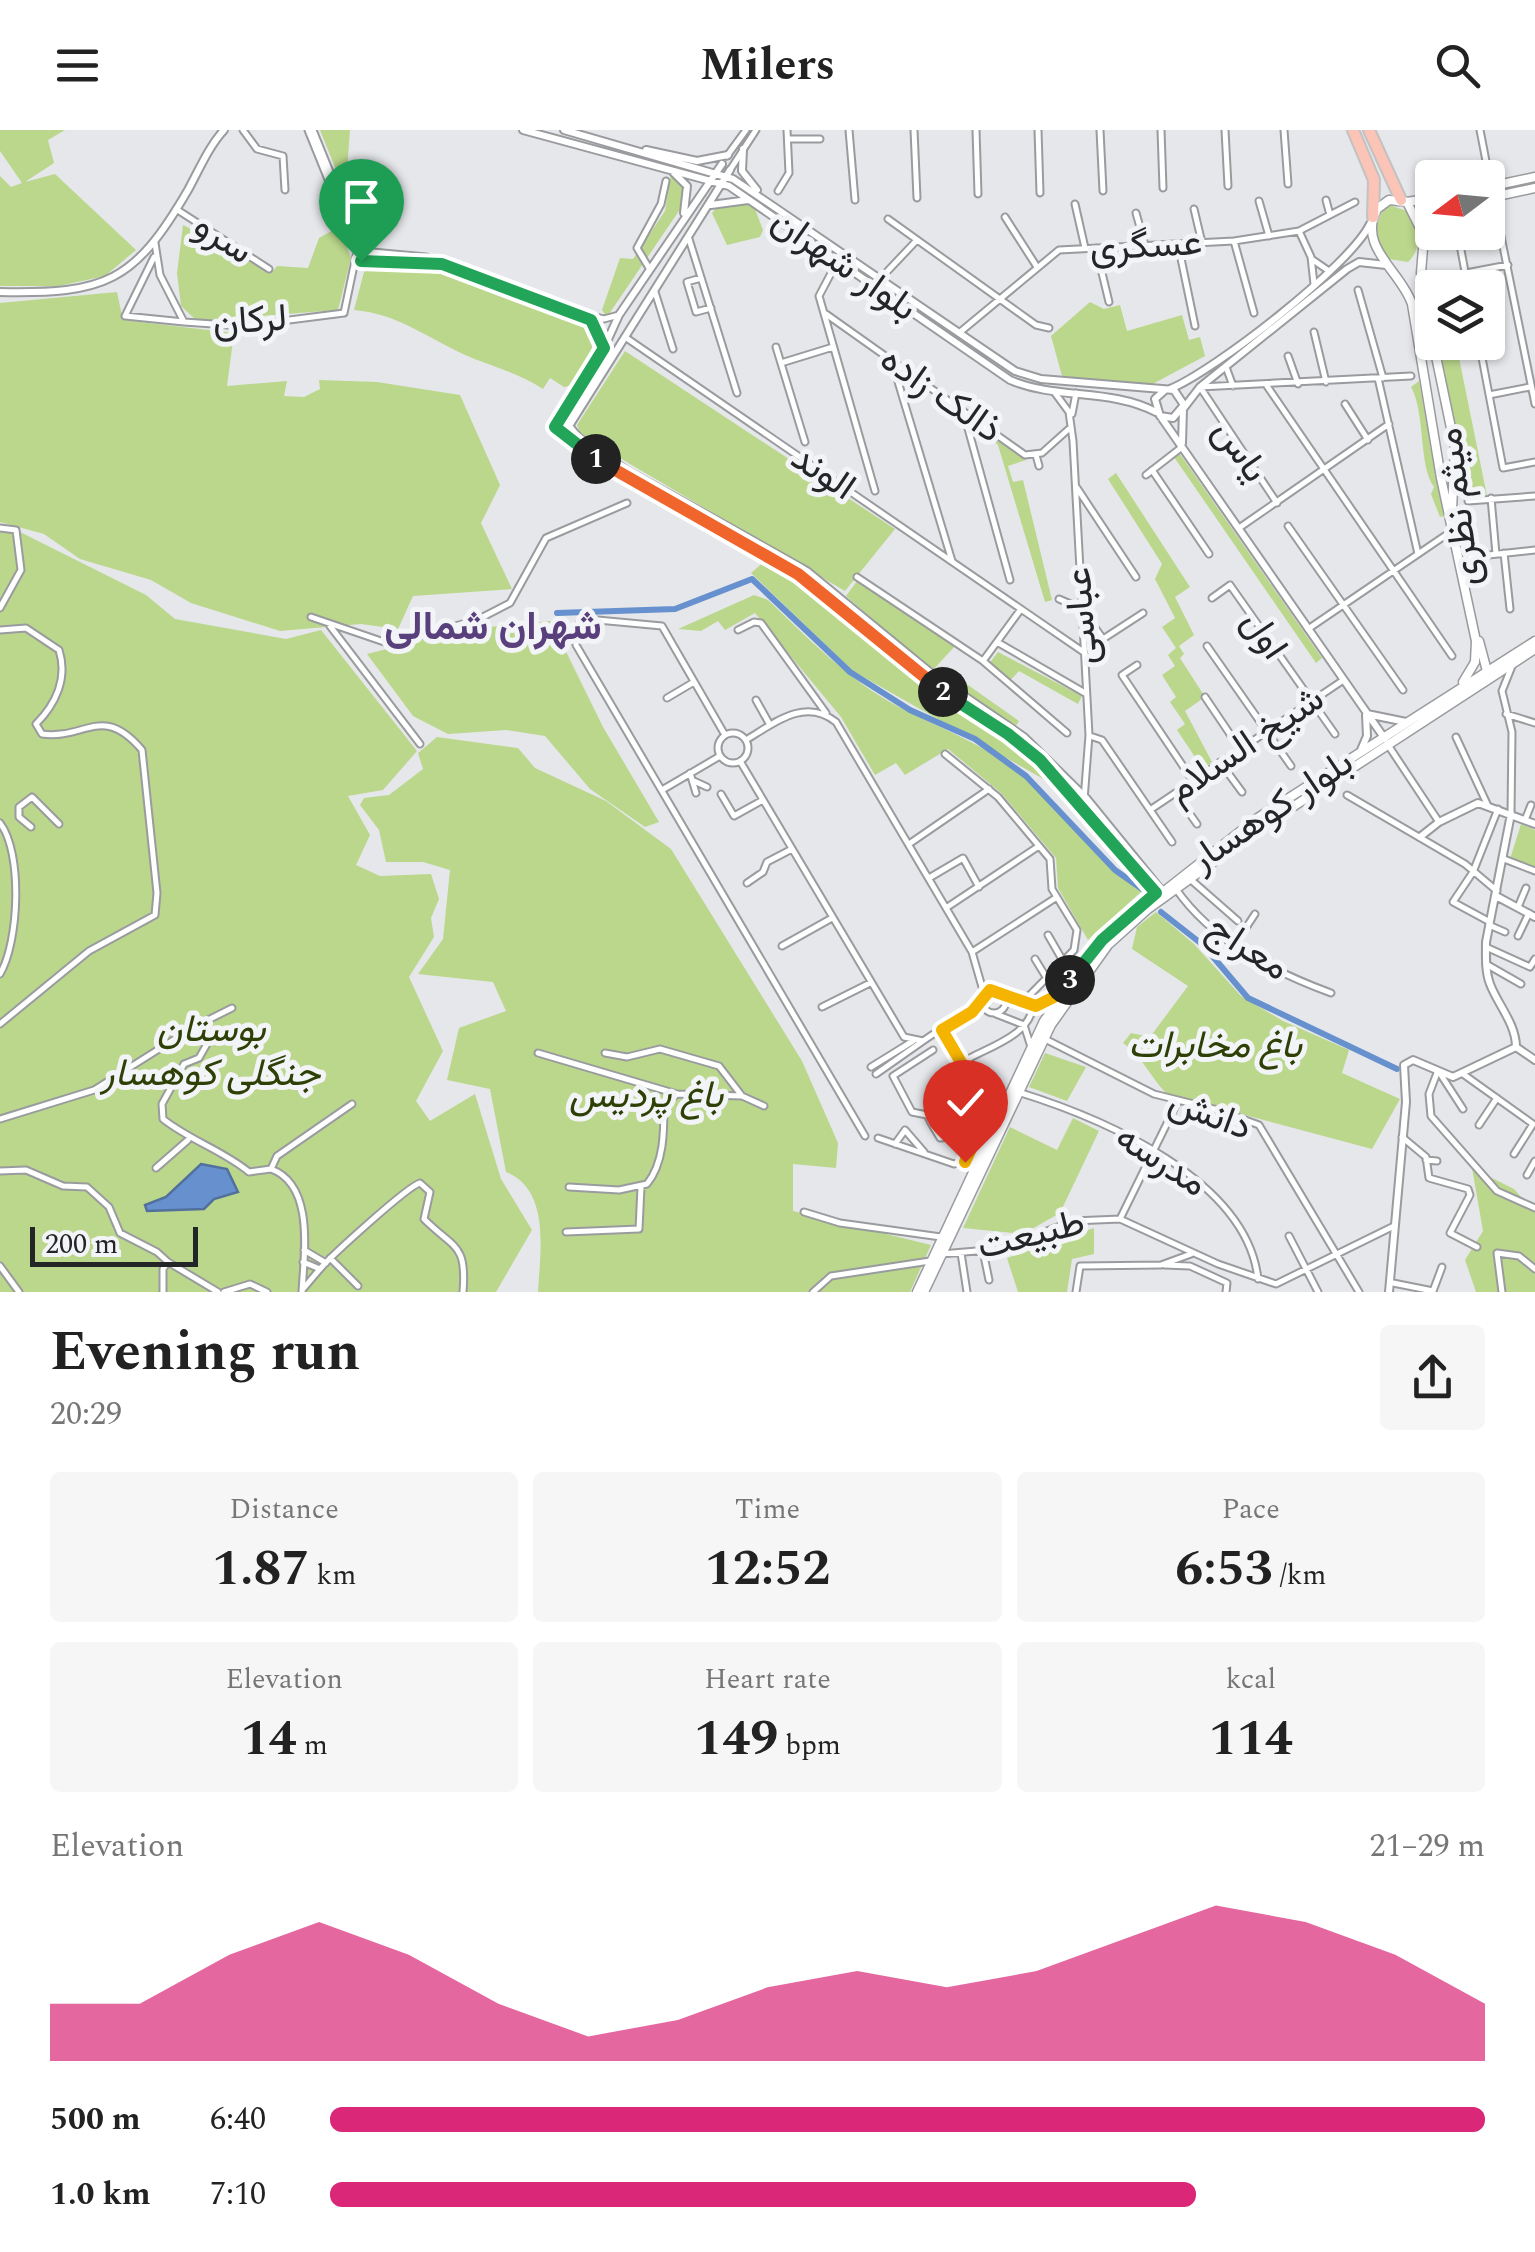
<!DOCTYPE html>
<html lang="en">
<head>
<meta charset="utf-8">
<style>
  body { margin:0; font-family:Spectral,Vazirmatn,serif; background:#f6f6f6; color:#222; height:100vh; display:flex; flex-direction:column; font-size:38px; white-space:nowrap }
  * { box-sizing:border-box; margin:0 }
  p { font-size:32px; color:#767676 }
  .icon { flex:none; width:55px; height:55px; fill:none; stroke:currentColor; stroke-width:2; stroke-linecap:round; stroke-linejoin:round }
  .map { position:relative; height:1162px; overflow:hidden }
  .drawer { display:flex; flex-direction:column; background:#fff; flex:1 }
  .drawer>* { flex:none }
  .needle { width:65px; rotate:254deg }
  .controls { position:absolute; left:1415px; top:30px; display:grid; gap:20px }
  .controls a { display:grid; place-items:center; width:90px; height:90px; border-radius:10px; background:#fff; box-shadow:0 2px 8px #0004; font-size:50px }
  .scale { position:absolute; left:30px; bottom:25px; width:168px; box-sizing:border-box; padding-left:10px; border:5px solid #242526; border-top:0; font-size:28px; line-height:35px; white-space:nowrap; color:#242526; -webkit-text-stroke:8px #f2f4f7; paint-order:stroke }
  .pin { position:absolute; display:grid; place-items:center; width:85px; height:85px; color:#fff; margin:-102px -42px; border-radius:50% 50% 50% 0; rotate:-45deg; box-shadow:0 0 10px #0007 }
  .pin .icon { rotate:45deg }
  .km { position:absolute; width:50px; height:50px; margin:-25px; border-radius:50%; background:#222; color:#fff; font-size:28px; line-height:50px; text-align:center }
  .round { display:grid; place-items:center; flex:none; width:105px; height:105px; border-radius:10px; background:#f6f6f6 }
  .headline { display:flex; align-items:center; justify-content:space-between; height:170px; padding:0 50px }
  h1 { font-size:55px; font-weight:700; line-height:75px }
  .metrics { display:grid; grid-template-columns:repeat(3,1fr); gap:15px; height:170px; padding:10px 50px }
  .metrics div { display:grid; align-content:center; border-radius:10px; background:#f6f6f6; text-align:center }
  .metrics b { font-size:50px; font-weight:700 }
  .metrics small { font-size:28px; font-weight:400 }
  .metrics p { font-size:28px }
  .chart { height:280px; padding:20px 50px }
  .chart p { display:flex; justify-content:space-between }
  .chart svg { width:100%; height:180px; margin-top:10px; fill:#db2777; opacity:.7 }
  ul { padding:0 50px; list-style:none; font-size:32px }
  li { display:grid; grid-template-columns:160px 120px 1fr; align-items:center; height:75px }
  li i { height:25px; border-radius:12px; background:#db2777 }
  header { display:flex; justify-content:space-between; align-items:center; height:130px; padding:0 50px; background:#fff; font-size:45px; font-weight:700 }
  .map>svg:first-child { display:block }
  .green { fill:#bbd78c }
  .water { fill:#6690ce; stroke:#52709c; stroke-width:2.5 }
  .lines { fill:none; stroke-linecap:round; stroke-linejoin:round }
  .canal { stroke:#6690ce; stroke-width:6 }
  .minor-casing { stroke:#999b9e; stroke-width:9 }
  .tertiary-casing { stroke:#999b9e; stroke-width:10 }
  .secondary-casing { stroke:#999b9e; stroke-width:11 }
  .trunk-casing { stroke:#c2c2c2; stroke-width:14 }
  .minor { stroke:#fff; stroke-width:5 }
  .tertiary { stroke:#fff; stroke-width:6 }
  .secondary { stroke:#fff; stroke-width:8 }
  .trunk { stroke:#fbc4b6; stroke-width:10 }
  .split-1-casing { stroke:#fff; stroke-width:20 }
  .split-2-casing { stroke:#fff; stroke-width:20 }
  .split-3-casing { stroke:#fff; stroke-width:20 }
  .split-4-casing { stroke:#fff; stroke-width:20 }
  .split-1 { stroke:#22a559; stroke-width:12 }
  .split-2 { stroke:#f0652b; stroke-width:12 }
  .split-3 { stroke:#22a559; stroke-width:12 }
  .split-4 { stroke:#f5b400; stroke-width:12 }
  .labels { text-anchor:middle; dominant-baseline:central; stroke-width:10; stroke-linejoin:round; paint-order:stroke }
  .street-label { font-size:38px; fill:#242526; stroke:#f2f4f7 }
  .park-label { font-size:38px; font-style:italic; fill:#2f4007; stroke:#f2f4f7 }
  .neighbourhood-label { font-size:40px; font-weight:bold; fill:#59407c; stroke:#f2f4f7 }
</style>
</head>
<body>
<header><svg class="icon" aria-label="menu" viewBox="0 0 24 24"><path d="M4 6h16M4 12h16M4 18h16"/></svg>Milers<svg class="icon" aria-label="search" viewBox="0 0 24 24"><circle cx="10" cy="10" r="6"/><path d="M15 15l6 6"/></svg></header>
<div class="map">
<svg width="1535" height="1162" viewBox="0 0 1535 1162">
  <rect width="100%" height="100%" fill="#e5e7ea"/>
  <path class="green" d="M0,0H65L48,10L54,33L25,52L55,44L136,120L105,146L59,156H0V46L11,57L22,53L0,21Z
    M320,0H350L347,41L341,52Z
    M671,44L685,59V72L607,187L602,180L620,128L633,129L665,81Z
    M742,71L755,79L763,100L760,107L727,115L712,83L718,76Z
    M1389,75L1407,81C1418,97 1424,117 1408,132L1389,129L1377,110V88Z
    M183,95L273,141L277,136L308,138L319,108L339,97L351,128L338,180L197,191L181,176L177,143Z
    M374,137C438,130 523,170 584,191L598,206L573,255L564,257L550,248L543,259C518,242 489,236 463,224C424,206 398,184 354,180L364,142Z
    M117,162L123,190L234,203L227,256L287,251L284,266L304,267L320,259L319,250L377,252L460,265L500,355L481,393L512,459L413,466L398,499L361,494L280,501L191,473L151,450L80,429L44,404L0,392V173Z
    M1090,172L1104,179L1120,175L1127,201L1182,185L1189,210L1200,207L1205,226L1147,257L1062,246L1051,206Z
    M1439,213H1456L1487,366L1472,367L1467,361Z
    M625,221L895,399L845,461L581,305L577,295Z
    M1419,251L1444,386L1440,387L1431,364L1434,357C1418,335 1426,284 1411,257Z
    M988,304L1026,330L1008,336L1013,352L1023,350L1052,470L1045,472L998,315Z
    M1180,324L1322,528L1316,533L1174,327Z
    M1116,343L1190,457L1175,467L1194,505L1179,516L1184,524L1180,528L1205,567L1185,581L1212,632L1203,639L1177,600L1185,594L1170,572L1176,567L1162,545L1175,536L1168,525L1176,518L1162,497L1175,488L1155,449L1162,434L1108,349Z
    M0,398L16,400L146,465L175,489L286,509L321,500L417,621L383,660L348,666L370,705L356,735L380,746L431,744L439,769L431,788L434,807L409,847L443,921L416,971L430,991L475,964L501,1049L532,1100L496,1162H0Z
    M767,429L837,475L908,543L1023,622L1047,651L853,541L751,443Z
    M857,451L955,516L932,541L846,466Z
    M754,465L768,470C809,509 848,550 899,577C941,599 983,613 1020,644C1064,680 1093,731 1142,761L1088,810L1058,758L1056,728L1001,663L948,619L905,645L896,633L875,645L841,587L755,483L725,500L718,491L701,501L678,499Z
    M551,491L603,597L659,692L645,697L590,659L545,606L506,600L448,604L413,586L367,524L461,500Z
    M998,522L1082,566L1078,574L1019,541L1008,553L988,535Z
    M941,536L1019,591L1015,597L936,542Z
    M437,607L518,618L535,638L606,671L671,719L802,931L838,1013L836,1038L793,1034V1081L931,1115L910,1162H538C540,1123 551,1060 506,1042L490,959L447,950L459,898L506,881L493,852L418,844L443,809L450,740L423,732H386L379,700L360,675L364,668L389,665L423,639L418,623Z
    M1521,694L1535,700V739L1510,729Z
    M1156,782L1194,814L1241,866L1283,891L1349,920L1342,943L1400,969L1372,1019L1167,964C1150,947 1143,927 1123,913L1131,903L1150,907L1188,856L1132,819L1137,797Z
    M1045,923L1086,937L1067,971L1029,957Z
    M1073,988L1099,1001L1060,1083L1023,1104L963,1098L1010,997L1057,1020Z
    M1472,1038L1514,1059L1535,1082V1162H1476L1465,1130L1483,1101Z
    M1094,1098V1124L1072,1129L1067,1162H1018L1007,1128Z"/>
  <path class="water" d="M201,1034L227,1039L238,1062L214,1069L204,1079L147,1081L145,1075L166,1067Z"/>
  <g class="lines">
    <path class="canal" d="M557,483L675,479L752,449L850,542L910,580L975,609L1026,646L1115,740L1145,761
      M1161,782L1203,815L1248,868L1397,939"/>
    <defs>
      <path id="minor" d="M243,0L257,19L283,26L285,60
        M308,0L361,131L439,134
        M313,0L362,121L426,127L580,183L604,189L619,185
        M849,0L855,70
        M914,0L917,68
        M976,0L978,64
        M1038,0L1040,63
        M1100,0L1103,61
        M1161,0L1163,58
        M1225,0L1228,56
        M1284,0L1288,54
        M1480,0L1491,57
        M788,9H820
        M727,26L746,0
        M730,40L756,0
        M778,61L789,43L787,0
        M1493,67L1535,274
        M1326,70L1330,85
        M1259,71L1269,106
        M1075,74L1085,118
        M176,79L269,139
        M1194,79L1202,113
        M1136,83L1145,115
        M1005,87L1037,137
        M888,89L1036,195L1049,198
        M1299,101L1311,127L1314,154
        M1458,104L1468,158
        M689,109L737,263
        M1234,111L1254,183
        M155,113L160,145L184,192L242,196L344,183L356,126
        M1178,114L1195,196
        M1096,118L1109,172
        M154,127L125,186L184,192
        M838,130L819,166L875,361
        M1313,130L1329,141
        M649,138L637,118L661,74L666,51
        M1466,143L1508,135
        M701,148L687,152L696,182L711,178
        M881,148L917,110
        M1358,160L1383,248
        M655,162L673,219
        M826,184L1025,325L1042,323L1071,297
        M586,187L599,200L604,218
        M1314,202L1326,252
        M959,203L1059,120L1234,111L1299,101L1355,72
        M625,207L1085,523
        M1479,212L1503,338L1535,332
        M776,217L805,312
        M1288,226L1298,254
        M781,233L833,217
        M893,235L952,431
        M1226,237L1233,256
        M1378,248L1418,424
        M1267,256L1452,526
        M1055,263L1069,282L1073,311L1089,605L1084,670
        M1489,265L1530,257
        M1345,274L1368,310
        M964,284L1010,450
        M1072,284L1076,263
        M1036,325L1039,336
        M1152,340L1209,424
        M1146,345L1182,317
        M1077,358L1136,447
        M1491,368L1496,424
        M1468,371L1535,366
        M1277,373L1200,257L1411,246
        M1288,396L1403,560
        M0,398L16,400L21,440L0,478
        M1239,398L1389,294
        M1504,423L1510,479
        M1470,427L1535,420
        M857,447L983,531
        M1212,468L1230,455L1335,604
        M1059,469L1082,479L1103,509L1143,483
        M1021,479L983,531L1067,603
        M311,487L390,514L477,490L510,473L546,408L627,373
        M330,496L420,614
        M1308,499L1446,405
        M0,500L26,498L59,520C68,548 56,574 36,594L42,604C86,610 102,573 142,620L157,763L155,785L89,821L0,894
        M738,500L754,492L761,493L826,583
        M997,512L1085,563
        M1207,516L1291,636
        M1137,535L1122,545L1193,651
        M1205,567L1240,619
        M667,568L694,552
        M756,570L770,595
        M1506,584L1535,593
        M718 618a15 15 0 1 1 30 0a15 15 0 1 1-30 0Z
        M725,605L662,496L587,489L576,496V515L865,1006
        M1090,606L1102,610L1172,712
        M1456,607L1488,676
        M746,610C774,593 805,567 836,592L972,822L984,864
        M1388,615L1439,692
        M945,624L998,667L1050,729L1052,759L1077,800L1074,820L1023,872
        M740,631L904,907L923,911L982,871
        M1220,632L1242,662
        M690,643L696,663
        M694,651L707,657
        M662,660L720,626
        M1175,663L1197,694
        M721,664L734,686L763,670
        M1347,665L1465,734L1497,761
        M1150,680L1342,551
        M1511,684L1512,602L1502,561L1512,536
        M1525,690L1531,675
        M0,693C23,723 19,812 0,844
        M31,697L19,687V677L32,667L59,694
        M909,714L989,659
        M1504,729L1535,741
        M929,748L963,728L979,757
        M1190,749L1238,791
        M747,753L763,742L767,732L792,719
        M1176,759C1212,811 1274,842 1331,863
        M1518,777L1526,758
        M946,778L1039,716
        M1490,792L1453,772L1473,742L1498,679
        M1489,795L1505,802
        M1048,805L1063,831
        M1518,806L1529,783
        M1236,813L1255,784
        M782,816L832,788
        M1486,817L1530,837L1535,829
        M972,822L1057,767
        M1035,829L1046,847
        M1486,834L1521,854
        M982 871a12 12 0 1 1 24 0a12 12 0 1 1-24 0Z
        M1004,865L1036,876L1060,863
        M822,877L870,853
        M996,884L1024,895L1031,917
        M194,897L232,878
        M1045,909L1154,964L1218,980L1259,995L1359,1162
        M538,923L677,964L742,966L764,976
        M605,923L627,927L660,919L719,936L742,966
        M970,928C992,916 1030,904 1033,876
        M871,937L913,911
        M1437,943L1429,964L1431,986L1497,1061L1535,1078
        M876,944L923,911
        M1463,944L1533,994L1514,1024
        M1441,945L1463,979
        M1018,962C1102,988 1247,1049 1258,1149
        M0,989L94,960L194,897L207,914L199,928L184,934L162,974L163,989C191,1011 222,1020 249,1042L271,1039C315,1055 304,1124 302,1162
        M931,993L927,985L912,982L893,946L933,920
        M1479,995L1497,968
        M960,1006L940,1008L931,993L954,981L962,994L960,1006L972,1024
        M1402,1007L1426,1027L1429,1048L1468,1059L1470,1065L1450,1103L1477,1117
        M878,1008L954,1034L970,1029L989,980L942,900
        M895,1014L905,1000L924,1022
        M1426,1030L1437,1031
        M156,1038L188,1010
        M271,1039L277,1026L352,974
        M0,1041L26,1040L63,1056L87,1057L109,1077L120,1103L157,1122L168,1132
        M1527,1045L1535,1031
        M569,1057L619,1060L647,1054C664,1033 664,1002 664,975L677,964
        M804,1082L840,1093L941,1107
        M1120,1089L1177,973
        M566,1102L639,1099L641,1057
        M1289,1106L1318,1162
        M304,1120L326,1133
        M983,1121L989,1150
        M961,1123L967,1162
        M941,1124L1000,1119L1073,1091L1120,1089L1218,1134L1276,1154L1394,1096
        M330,1128L358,1156
        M303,1132L320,1139C332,1125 408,1056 420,1053L430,1062L424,1089C454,1119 467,1113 463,1162
        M1164,1135L1190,1136L1227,1153L1226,1162
        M0,1136L19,1162
        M1393,1153L1433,1161L1442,1137
        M303,1159L320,1139
        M163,1162V1139L168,1132L218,1162
        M224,1162L250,1154L267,1162
        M813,1162L831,1146L930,1131
        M1076,1162L1080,1136L1161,1135L1191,1124
        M1502,1162L1497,1123L1519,1126L1535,1139"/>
      <path id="tertiary" d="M523,0L729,56L1010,250C1057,270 1110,258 1156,282
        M564,0L733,49L1015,241L1041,249L1174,260L1184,275L1173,288L1160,286L1155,269L1165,260
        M743,19L742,41L757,60
        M646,20L697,31L728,25
        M673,42L687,56L684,83
        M711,75L748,70
        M0,162C105,164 134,153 188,60C199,40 209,16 224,0
        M1170,259C1214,241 1350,136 1370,94
        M1161,287L1385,609
        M569,296L578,307L626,340L807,441L931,543L1024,607L1086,668L1165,765
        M569,296L730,40
        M556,301L654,366L798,443L926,549L1008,603L1081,674L1159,767
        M556,301V292L604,218L619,185L722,34
        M1182,313L1183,279L1200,257L1347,139L1359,132L1386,135
        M1367,584L1406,592
        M1361,620L1367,606L1366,585
        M1420,707L1439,692L1478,673L1535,694
        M1496,766L1535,787
        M1516,917L1535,930
        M1389,1162L1406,972L1404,935L1413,930L1453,947L1516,917C1516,894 1498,875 1490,854C1485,841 1486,826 1486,812L1511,684"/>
      <path id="secondary" d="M1488,57L1535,47
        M1432,68L1428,78L1432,82
        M1488,68L1535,58
        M1407,72L1432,68
        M1424,106L1432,91
        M1432,208L1421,143L1424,106L1407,72L1389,70L1377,79C1357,117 1401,141 1412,174L1441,348L1476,511L1475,532L1463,552
        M1433,212L1455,317L1452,380
        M1479,511L1487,541
        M917,1162L1044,891L1102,810L1256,689L1535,511
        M924,1162L1051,895L1108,815L1148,779L1262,697L1535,519"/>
      <path id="trunk" d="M1353,0L1374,50L1373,87
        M1369,0L1401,70"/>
    </defs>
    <use href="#minor" class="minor-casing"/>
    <use href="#tertiary" class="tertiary-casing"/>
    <use href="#secondary" class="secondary-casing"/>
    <use href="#trunk" class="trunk-casing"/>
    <use href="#minor" class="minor"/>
    <use href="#tertiary" class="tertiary"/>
    <use href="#secondary" class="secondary"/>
    <use href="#trunk" class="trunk"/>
  </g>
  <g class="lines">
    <defs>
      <path id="split-1" d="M361,131L442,134L591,190L604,218L555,297L596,329"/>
      <path id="split-2" d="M596,329L798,444L943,562"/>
      <path id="split-3" d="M943,562L1008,604L1040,630L1156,763L1102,810L1070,850"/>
      <path id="split-4" d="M965,1032L989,980L942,900L972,882L990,860L1036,876L1060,864L1070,850"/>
    </defs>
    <use href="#split-1" class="split-1-casing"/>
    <use href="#split-2" class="split-2-casing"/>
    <use href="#split-3" class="split-3-casing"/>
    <use href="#split-4" class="split-4-casing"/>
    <use href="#split-1" class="split-1"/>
    <use href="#split-2" class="split-2"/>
    <use href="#split-3" class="split-3"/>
    <use href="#split-4" class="split-4"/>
  </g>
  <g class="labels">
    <g class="street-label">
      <text transform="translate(223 109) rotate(33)">سرو</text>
      <text transform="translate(1146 116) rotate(-3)">عسگری</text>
      <text transform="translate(844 135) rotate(35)">بلوار شهران</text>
      <text transform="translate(250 191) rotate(-4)">لرکان</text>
      <text transform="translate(941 265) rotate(35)">ذالک زاده</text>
      <text transform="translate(1240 321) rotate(55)">یاس</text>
      <text transform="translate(823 343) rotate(34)">الوند</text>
      <text transform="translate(1459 377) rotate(-97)">میثم نظری</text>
      <text transform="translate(1082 486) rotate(-94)">عباسی</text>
      <text transform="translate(1264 505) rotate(56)">اول</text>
      <text transform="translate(1246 615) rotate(-34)">شیخ السلام</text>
      <text transform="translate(1272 681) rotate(-34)">بلوار کوهسار</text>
      <text transform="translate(1248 818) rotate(33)">معراج</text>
      <text transform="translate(1210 985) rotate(20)">دانش</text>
      <text transform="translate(1161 1031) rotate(33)">مدرسه</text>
      <text transform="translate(1031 1105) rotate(-14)">طبیعت</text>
    </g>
    <g class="park-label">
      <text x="211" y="900">بوستان<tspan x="211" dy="44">جنگلی کوهسار</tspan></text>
      <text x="1215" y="916">باغ مخابرات</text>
      <text x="646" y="966">باغ پردیس</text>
    </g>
    <g class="neighbourhood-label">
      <text x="493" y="497">شهران شمالی</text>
    </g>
  </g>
</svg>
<div class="controls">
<a><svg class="needle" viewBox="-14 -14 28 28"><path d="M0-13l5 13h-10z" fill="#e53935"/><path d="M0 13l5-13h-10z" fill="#767676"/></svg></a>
<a><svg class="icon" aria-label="layers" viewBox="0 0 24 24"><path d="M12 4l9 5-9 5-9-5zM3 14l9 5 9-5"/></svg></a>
</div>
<div class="scale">200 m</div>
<div class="pin" style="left:361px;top:131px;background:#1e9e55"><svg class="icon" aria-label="arrive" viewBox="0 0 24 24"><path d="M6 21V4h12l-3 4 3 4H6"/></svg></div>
<div class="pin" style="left:965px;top:1032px;background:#d93025"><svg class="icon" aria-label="check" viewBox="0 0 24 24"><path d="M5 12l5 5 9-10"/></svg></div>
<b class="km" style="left:596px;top:329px">1</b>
<b class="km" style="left:943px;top:562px">2</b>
<b class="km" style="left:1070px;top:850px">3</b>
</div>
<section class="drawer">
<div class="headline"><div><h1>Evening run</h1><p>20:29</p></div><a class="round"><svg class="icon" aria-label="share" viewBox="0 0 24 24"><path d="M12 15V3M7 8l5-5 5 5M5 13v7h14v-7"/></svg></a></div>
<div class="metrics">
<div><p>Distance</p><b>1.87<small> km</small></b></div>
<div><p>Time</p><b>12:52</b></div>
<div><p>Pace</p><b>6:53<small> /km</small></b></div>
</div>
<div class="metrics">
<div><p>Elevation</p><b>14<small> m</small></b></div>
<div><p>Heart rate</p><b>149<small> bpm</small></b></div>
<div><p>kcal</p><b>114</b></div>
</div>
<div class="chart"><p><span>Elevation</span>21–29 m</p>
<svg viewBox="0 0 160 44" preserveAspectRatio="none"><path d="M0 44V30L10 30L20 18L30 10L40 18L50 30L60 38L70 34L80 26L90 22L100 26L110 22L120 14L130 6L140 10L150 18L160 30V44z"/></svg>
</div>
<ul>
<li><b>500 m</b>6:40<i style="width:100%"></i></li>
<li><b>1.0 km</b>7:10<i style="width:75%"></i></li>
</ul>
</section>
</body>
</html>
